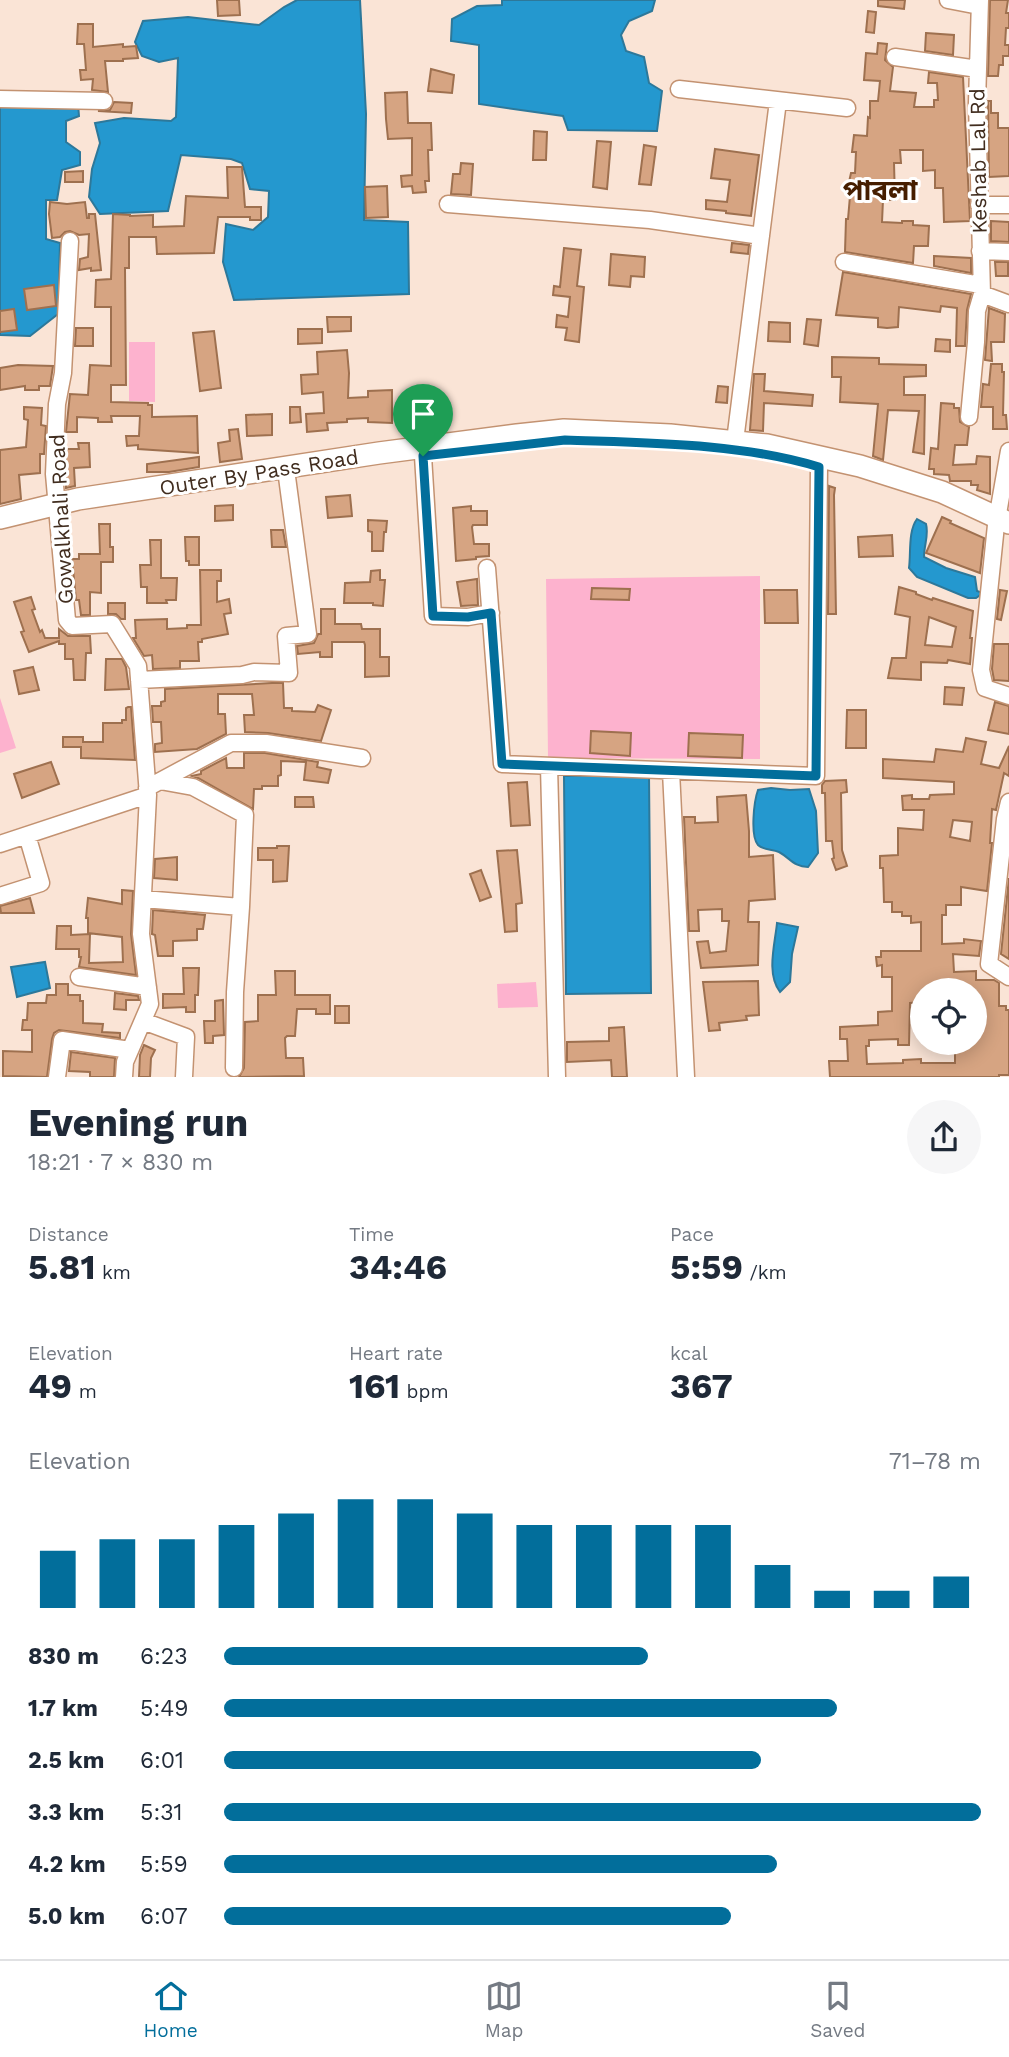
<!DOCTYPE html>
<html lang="en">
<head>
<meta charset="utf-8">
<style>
  body { margin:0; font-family:"Work Sans","Noto Sans Bengali",sans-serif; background:#f6f6f7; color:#1f2937; height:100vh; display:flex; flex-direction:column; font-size:26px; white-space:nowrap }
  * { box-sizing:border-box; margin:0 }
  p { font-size:23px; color:#747a83 }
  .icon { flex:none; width:38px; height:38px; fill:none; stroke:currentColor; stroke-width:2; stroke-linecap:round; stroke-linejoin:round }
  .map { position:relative; height:1077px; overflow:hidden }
  .sheet { display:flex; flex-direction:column; background:#fff; flex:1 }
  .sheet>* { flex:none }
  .tools { position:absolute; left:910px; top:978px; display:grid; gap:14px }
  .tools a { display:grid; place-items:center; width:77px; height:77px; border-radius:50%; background:#fff; box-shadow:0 4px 18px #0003; font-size:35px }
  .pin { position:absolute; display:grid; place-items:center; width:60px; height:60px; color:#fff; margin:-72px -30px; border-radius:50% 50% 50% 0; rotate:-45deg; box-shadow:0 0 7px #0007 }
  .pin .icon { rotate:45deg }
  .round { display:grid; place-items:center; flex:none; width:74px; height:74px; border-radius:37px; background:#f6f6f7 }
  .headline { display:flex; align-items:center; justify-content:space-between; height:119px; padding:0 28px }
  h1 { font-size:38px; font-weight:700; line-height:52px }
  .figures { display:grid; grid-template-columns:repeat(3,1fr); gap:10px; height:119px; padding:7px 28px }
  .figures div { display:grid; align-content:center }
  .figures b { font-size:35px; font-weight:700 }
  .figures small { font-size:19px; font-weight:400 }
  .figures p { font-size:19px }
  .chart { height:196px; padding:14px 28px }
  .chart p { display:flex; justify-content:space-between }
  .chart svg { width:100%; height:126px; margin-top:7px; stroke:#026e9b; stroke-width:6 }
  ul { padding:0 28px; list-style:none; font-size:23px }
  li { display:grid; grid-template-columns:112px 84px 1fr; align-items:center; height:52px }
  li i { height:18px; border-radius:9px; background:#026e9b }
  .tabs { display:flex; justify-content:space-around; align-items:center; height:98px; border-top:2px solid #e0e1e3; background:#fff; font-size:19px; color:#747a83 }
  .tabs a { display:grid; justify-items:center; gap:4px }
  .tabs .active { color:#026e9b }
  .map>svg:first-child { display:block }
  .green { fill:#fdb2ce }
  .water { fill:#2498cf; stroke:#2d789a; stroke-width:2 }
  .building { fill:#d6a482; stroke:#9e704f; stroke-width:2; fill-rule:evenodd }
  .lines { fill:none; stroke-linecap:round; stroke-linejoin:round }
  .minor-casing { stroke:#c39271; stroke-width:19 }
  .major-casing { stroke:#c39271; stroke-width:24 }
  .minor { stroke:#fff; stroke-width:16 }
  .major { stroke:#fff; stroke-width:21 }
  .route-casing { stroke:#fff; stroke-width:14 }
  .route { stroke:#026e9b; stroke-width:9 }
  .labels { text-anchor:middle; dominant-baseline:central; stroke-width:6; stroke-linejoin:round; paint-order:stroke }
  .street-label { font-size:21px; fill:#412d1f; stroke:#fff }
  .district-label { font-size:28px; font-weight:bold; fill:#461e00; stroke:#fff }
</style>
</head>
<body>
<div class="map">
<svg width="1009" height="1077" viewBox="0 0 1009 1077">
  <rect width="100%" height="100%" fill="#fae4d6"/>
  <path class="green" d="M129,342H155V402L129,401Z
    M760,576V759L548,758L546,579Z
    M0,698L16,748L0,753Z
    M536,982L538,1007L498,1008L497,984Z"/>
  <path class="water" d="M297,0H360L366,114L364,220L408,222L409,294L234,300L223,262L226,224L253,230L268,217L269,191L250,189L242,163L231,159L181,155L168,211L100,214L89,197L92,169L100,143L95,123L124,118L171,121L176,117L178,58L159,62L142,56L135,42L143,21L188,17L259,25L284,7Z
    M502,0H655L652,11L629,21L621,35L626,51L644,57L649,83L662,91L657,131L568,130L563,116L479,104V45L451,41L452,19L477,6L502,5Z
    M0,101L78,104L79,116L66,121V142L80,152V165L62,170L57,200H46V239L60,243L58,314L30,336L0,335Z
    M917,519L926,524C929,535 924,545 924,557L946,568L975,577L977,591L983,593L976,598H968L917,577L909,568C911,553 908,531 917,519Z
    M649,775L651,993L566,994L564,776Z
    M771,788L790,790L809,789L816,811L818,853L808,867C794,867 790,858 779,852C772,849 763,850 758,845C750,836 754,801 758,790Z
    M777,923L798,927L792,954L790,982L780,992C766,974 775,944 777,923Z
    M45,962L50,988L17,997L11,967Z"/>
  <path class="building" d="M217,0H239L240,15L218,16Z
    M878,0H905L904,9L878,6Z
    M990,0H1008L1006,13H1009V28H1006L1005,45H1009V56H1003V65H999L998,76H988Z
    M868,11L876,12L874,33L866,32Z
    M78,24H93V47L123,44V47L136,46L138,58L123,59V61H105L108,92L92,90L93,79L81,80L80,70H86L84,44H77Z
    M926,33L954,35L953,55L925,51Z
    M878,43L887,44L885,60L893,67L890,91L916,93L914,107H934V100H938L937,83H928L929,72L963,77L970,221L944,222L943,188H935V170L923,171V150H900L901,163H894L895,200H883L882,222L902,223V221H913V225L929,226L928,246H914L913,263L845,252L846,219H848L850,196L849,182L851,173H855L856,152H852L854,135L867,136L868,117L870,118V101H878L880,81L864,80L866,53L877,54Z
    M431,69L454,75L452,93L428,91Z
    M407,92L408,123H431L432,150H428L429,181H425L426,192L413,193L412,186L402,187L401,176L412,175V138L388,139L386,119L385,93Z
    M988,101H991V113H998V128H1009V176L989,177Z
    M114,102L132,103L131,113L98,111L110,110Z
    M534,131L547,132L546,160H533Z
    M597,141L611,142L607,189L593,187Z
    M644,145L656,147L651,185L639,184Z
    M715,149L759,155L751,216L726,213V211L706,209V200L727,202L730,180L711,178Z
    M461,163L473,164L471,195L451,194L453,174H460Z
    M227,167H242L245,207H261V220H250V217H218L214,253L157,254L156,237H129V268H125L126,385H111V402L148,403V405H152V417L197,416L198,453L138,449V445L127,446L126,436H139L140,416H111L112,422H98V418L77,417V432H66L70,394L88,395L90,365L111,366V307H95L96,280L111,279L113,214L130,215V216L153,215V227L184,226L186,196L228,198Z
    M83,171V182H65V172Z
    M387,186L388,217L366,218L365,187Z
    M50,202L67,204L85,202L87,218H89V214H95L101,270L91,271V268L79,270L80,259L88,257L89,234L79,235L70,231L65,232L60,237L52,238L49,214Z
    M991,221L1009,222V242L991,241Z
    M732,243L749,245L748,254L731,252Z
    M564,248L581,250L577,286L584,287L579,342L565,340L567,328L556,327L557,315L568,317L570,297L553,295L554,286L560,287Z
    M611,254L645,257L644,277L631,276L630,287L609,285Z
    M934,256L971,258V273L934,266Z
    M995,262H1008V276H996Z
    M843,272L971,294L967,310L965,346H956L957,308L941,306L940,312L899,307L898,327L887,328L878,327V318L836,315Z
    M54,285L56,306L27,310L24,289Z
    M989,308L1005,314L1004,342H991L992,361L985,360Z
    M14,309L17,330L0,332V311Z
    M327,317H351V331L328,332Z
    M807,319L821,320L818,346L804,344Z
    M769,322L790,323V342L768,341Z
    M76,328H93V346H75Z
    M298,329H322V343L298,344Z
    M214,331L221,388L200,391L193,333Z
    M936,339L950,340V352L935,351Z
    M347,350L349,373L348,398L368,397V391L392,390V423L368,422V418L347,419V422L327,423L328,430L307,432L306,414L324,413L323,392L302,394L301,375L318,374L317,352Z
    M832,357L879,358V364L926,365V376L904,377V395H925L924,454L913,452L919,411L888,410L883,460L873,456L878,404L840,402L841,377H832Z
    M991,364H1002V372H1004L1003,415H1006L1007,429H993V407H981L983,384L989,385Z
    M18,365L53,366L50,386H39V390H25V386L0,390V368Z
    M754,374H765L764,391L813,395L812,406L764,403L763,431L750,430Z
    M718,386L728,387L727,403L716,402Z
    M941,403L954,404V408H959L960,422L969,427L967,445H955L953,465L976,464L977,456L990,457V494L977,490L978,485H971V481H950L949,475L934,474V469H929L931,448L938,449Z
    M24,407L42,408L41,425L46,426L44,454H40V473L19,475L21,499L0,504V450L26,447L28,420L24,419Z
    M290,407H300L301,422L290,423Z
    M272,414V435L247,436L246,415Z
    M238,429L242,459L220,462L218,443L230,441L229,430Z
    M78,443H89L90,467L74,468L75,486L66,488V449H79Z
    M199,457V467L169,472H147V464Z
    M829,486L835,488L834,495L836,614H828Z
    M350,495L352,516L328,518L326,497Z
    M233,505V520L215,521V506Z
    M471,506V511H487V525H473L472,527L474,544H489V556L476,557V559L456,561L453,508Z
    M942,517L951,521L950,523L984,538L980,573L926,553Z
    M368,520L387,521L386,532H384L383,551H372V532L368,531Z
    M99,524H110V547H113V562H101V593L90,592V615H81L79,600H76L72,559H79V554H100Z
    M271,530H283L286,547H272Z
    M892,535L893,556L859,557L858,537Z
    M185,537H199V565H189V561H186Z
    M150,540H161V578H177L176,600H166L167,603H147V587H141L140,565H151Z
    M200,570H221V581H217V602L229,599L231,613L224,614L228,634L202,639V642H198L199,661H180V668L153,669L152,655L144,656L133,638H136L135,620L167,619V629L187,628V625H201Z
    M380,570V580H385L383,606L373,605V603H344L345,583L370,582L371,571Z
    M477,579L478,605L461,606L457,582Z
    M899,587L916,592V594L932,600L933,598L973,611L970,638H972L970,664L948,660L947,663L921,662V680L888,678L892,658H906L910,617L895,614ZM929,617L956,627L952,647L925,645Z
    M592,588L630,589L629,600L591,599Z
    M764,590H797L798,623H765Z
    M1000,590L1007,591L1001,620L997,619Z
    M31,597L35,609L32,610L40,632L42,630L45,638H59V629L68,636H90L91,653H86L85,680H74L73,659H65V644H59V641L29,652L21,632L24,631L14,602Z
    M108,603H125V619H121L116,614H108Z
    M321,609H335V624H361L362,629H380V657H389V676L365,677V645L364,642H332V657H320V652L298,654L297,646L314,643L318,634H321Z
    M994,644H1009V681L994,680L992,669Z
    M106,659H122L126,667L129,689L105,690Z
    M33,667L39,690L19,694L14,671Z
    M272,683H283L284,708H292V711L315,712L318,705L331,710L321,741L268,733L245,732L244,715H254L252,694H218V714H225L226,734L197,749L155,752V744L162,743L161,722H153L152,706H161V702L165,701V689Z
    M945,687L964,688L962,705L944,704Z
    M995,702L1009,706V734L988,730Z
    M128,707H131L135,760L81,758V747H63V737H83V742H103V723H122V720H126V708Z
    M847,710H866V748H846Z
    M591,731L631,733L630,756L590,753Z
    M689,733L743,735L742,758L688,756Z
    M966,738L986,742L981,764L999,768L1009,746V776L1004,773L996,810L992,809L990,843H992L987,891L961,887V905H946V915H942V944L964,943V939L981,941L979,956L953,954L954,972L976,971V980H994L999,983V1006H1006V1010H1009V1075H999V1077H830L829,1061H848L847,1039H840V1027L878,1025V1012L892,1011V977H882V965L877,966L876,957H881V951H921V922L911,923V916H902V912H892V902H884L883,868H880V856L898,855V828L923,830L924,810H903L902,796L912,795V799H929L930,795L954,794V782L883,778V759L934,762L936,749L963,752ZM953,820L972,822L970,841L950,837ZM922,990H975V1043H955V1063H921V1059L903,1060V1063L867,1064L866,1046H869V1040L898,1039V1045H909L910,1003L922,1002Z
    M244,753H265L318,762L317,767L331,770L328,783L304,780L306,762L281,761V775L278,776V786H262V789H254L253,809L198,778L192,776L201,774V771L226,758L227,768H244Z
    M51,762L59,784L22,798L14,774Z
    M846,780L847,792L841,793L842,850L847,866L836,870L832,859L834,858L832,841H826L825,793H822V785L825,781Z
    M527,782L530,825L511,826L508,783Z
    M746,795L749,831V857L773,855L775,899L749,901L748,922H759L758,965L701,968L697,942L708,941L710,953L726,951L729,921H722V909L698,910L699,931H689L684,817H695V823L718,822L717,797Z
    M295,797H313L314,807H295Z
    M277,846H289L287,881L273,882V860H258V848H277Z
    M517,850L522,903L516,904L517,931L505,932L497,851Z
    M177,857V880L154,878L155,859Z
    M481,870L491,897L480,901L470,874Z
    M1009,878V959L1001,954Z
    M122,890L133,891L131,934L136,975L79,967L81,957H79V949H56L57,926H71V935L90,934L89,963L123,962L122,937L88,933V918H86L88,898L122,904Z
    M30,898L34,913H1L0,906Z
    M153,910L205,915L203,929H197V940L173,941V956H158L155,935L152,934Z
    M183,968H199L198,995H195V1012H186V1007L163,1008V994H184Z
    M275,971H295V995H330V1014H316V1009H297L295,1036H287L285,1038L286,1058H303L304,1076L239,1077L244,1068L245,1022L258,1021V995H276Z
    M758,981L759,1015L746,1016L747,1020L719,1023L720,1030L709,1031L703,982Z
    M56,984H68V995H80V1001H83V1023L103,1024L102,1032L120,1033V1038L59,1030L54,1033L52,1039L47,1077L3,1076V1051L32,1052V1030H22L23,1020H27L28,1003H46L47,995H56Z
    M115,993L138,996L139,1000H126V1010L114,1009Z
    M223,1000L224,1035L213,1036V1043H205L204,1021H215V1001Z
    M335,1006H349V1023H335Z
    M624,1027L627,1077H612L611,1060L567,1062V1042L609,1041V1028Z
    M144,1045L155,1050L151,1058L150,1077H139L140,1055Z
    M71,1052L115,1058L114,1077H90V1072L69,1071Z"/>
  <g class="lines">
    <defs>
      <path id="minor" d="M948,0L979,6
        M980,0L977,103L982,294L1009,304
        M895,57L978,69
        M679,89L847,108
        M0,99L104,101
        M448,204L650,220L761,236
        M979,205H1009
        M70,241L63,373L57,404L54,474L67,620L72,626L112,624L138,666L148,795L141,934L150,1004L125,1062L124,1077
        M980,251L1009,252
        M844,262L981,285
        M969,417L976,342L977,311L982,294
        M735,441L778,101
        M1009,451L996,525L981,670L985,688L1009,696
        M423,456L433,616L468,617L491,613
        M487,568L502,764L816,776L819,467
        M139,680L242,675L254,672L289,673L286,636L308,634L287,477
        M549,766L557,1077
        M671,771L686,1077
        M160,781L193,787L245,815L241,907
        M147,788L231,743H266L362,758
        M1009,802L1005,819L989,964L1009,977
        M0,844L148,795
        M0,896L41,883L27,835
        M143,899L241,907L235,992L234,1068
        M79,977L148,987
        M143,1021L186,1037L184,1077
        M57,1077L62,1040L130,1050"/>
      <path id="major" d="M0,518L78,499L379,453L517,435L564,430L670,435L767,445L860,466L942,492L1009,523"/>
    </defs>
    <use href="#minor" class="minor-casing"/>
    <use href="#major" class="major-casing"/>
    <use href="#minor" class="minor"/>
    <use href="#major" class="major"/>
  </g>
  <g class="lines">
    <defs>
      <path id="route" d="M565,440C647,443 741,443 819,467L816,776L502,764L491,613L468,617L433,616L423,456Z"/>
    </defs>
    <use href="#route" class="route-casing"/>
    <use href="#route" class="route"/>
  </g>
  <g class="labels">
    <g class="street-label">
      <text transform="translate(978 161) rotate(-91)">Keshab Lal Rd</text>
      <text transform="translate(259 472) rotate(-9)">Outer By Pass Road</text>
      <text transform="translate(61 519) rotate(-93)">Gowalkhali Road</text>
    </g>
    <g class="district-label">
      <text x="880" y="190">পাবলা</text>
    </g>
  </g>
</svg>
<div class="tools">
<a><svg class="icon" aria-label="locate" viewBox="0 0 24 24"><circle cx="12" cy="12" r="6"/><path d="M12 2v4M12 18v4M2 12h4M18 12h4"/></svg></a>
</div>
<div class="pin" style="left:423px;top:456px;background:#1e9e55"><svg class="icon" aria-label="arrive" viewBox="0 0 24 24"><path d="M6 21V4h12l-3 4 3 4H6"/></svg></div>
</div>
<section class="sheet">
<div class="headline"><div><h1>Evening run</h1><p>18:21 · 7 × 830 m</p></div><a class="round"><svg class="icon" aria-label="share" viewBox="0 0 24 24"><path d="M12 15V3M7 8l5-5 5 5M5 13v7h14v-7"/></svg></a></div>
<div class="figures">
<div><p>Distance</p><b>5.81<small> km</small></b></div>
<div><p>Time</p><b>34:46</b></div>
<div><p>Pace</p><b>5:59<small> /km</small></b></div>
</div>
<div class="figures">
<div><p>Elevation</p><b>49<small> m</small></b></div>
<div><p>Heart rate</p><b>161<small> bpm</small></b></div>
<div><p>kcal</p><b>367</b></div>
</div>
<div class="chart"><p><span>Elevation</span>71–78 m</p>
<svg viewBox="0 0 160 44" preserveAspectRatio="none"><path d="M5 44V24M15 44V20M25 44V20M35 44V15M45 44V11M55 44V6M65 44V6M75 44V11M85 44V15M95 44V15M105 44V15M115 44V15M125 44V29M135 44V38M145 44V38M155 44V33"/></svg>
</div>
<ul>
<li><b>830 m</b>6:23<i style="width:56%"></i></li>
<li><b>1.7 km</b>5:49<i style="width:81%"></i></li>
<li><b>2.5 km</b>6:01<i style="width:71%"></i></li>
<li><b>3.3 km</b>5:31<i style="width:100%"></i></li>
<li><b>4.2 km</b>5:59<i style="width:73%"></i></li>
<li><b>5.0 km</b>6:07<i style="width:67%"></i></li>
</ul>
</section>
<nav class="tabs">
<a class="active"><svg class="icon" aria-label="home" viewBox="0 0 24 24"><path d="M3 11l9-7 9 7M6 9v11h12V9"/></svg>Home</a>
<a><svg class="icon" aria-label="map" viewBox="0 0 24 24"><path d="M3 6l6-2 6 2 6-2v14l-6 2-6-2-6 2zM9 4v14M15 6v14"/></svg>Map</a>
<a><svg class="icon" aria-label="saved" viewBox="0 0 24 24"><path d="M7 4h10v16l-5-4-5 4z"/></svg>Saved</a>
</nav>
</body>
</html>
